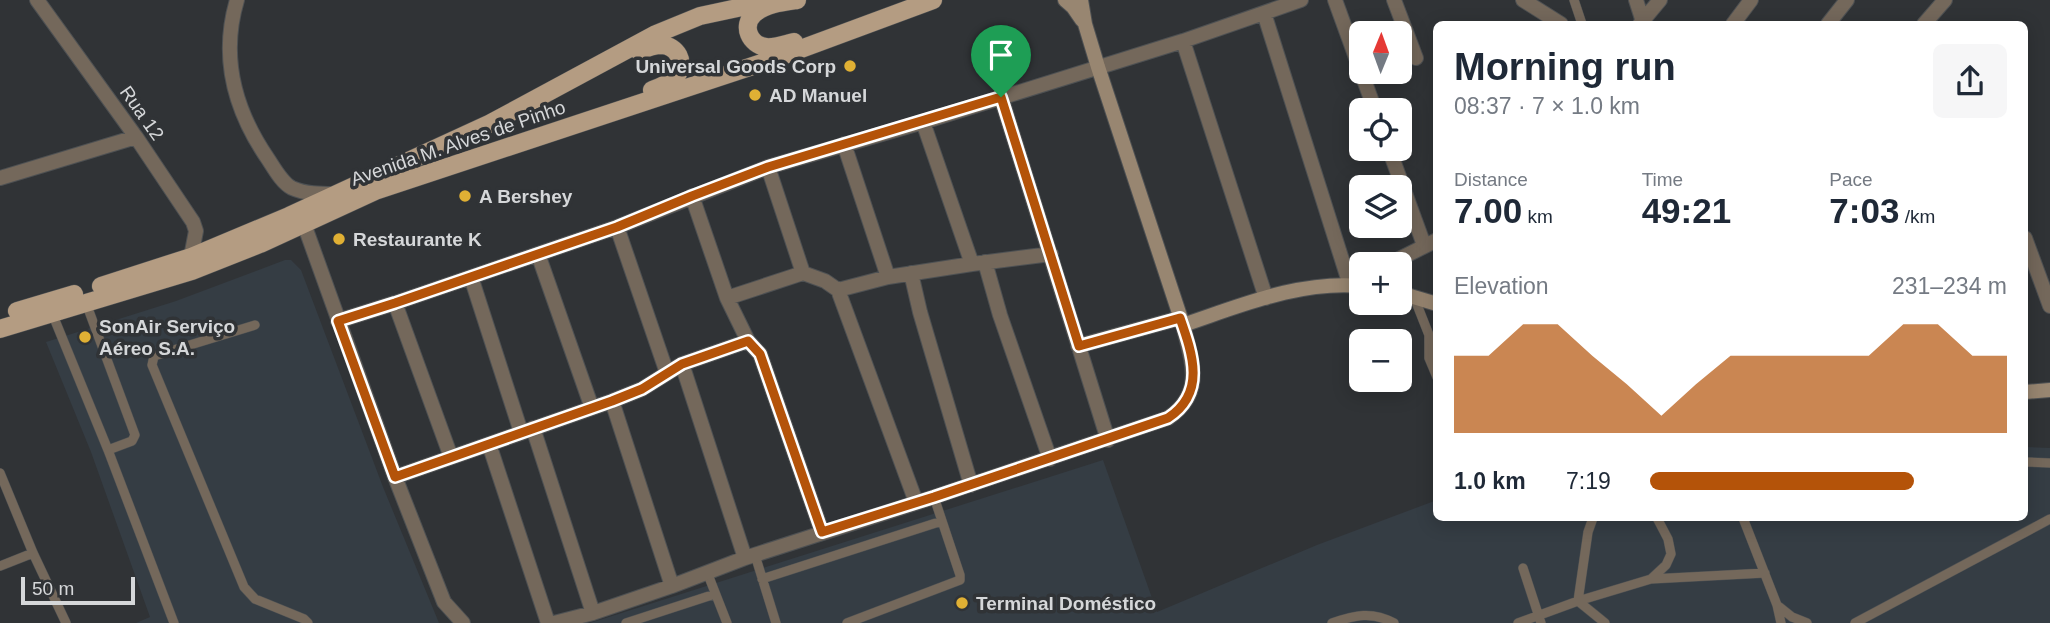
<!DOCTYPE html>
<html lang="en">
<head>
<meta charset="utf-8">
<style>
  body { margin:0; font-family:Arial,sans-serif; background:#f6f6f7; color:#1f2937; height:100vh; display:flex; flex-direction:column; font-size:26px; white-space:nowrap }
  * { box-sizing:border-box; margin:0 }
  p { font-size:23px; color:#747a83 }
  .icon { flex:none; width:38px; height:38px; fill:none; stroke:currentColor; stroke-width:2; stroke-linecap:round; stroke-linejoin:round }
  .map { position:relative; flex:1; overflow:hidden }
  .sheet { position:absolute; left:1433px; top:21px; width:595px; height:500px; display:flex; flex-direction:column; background:#fff; border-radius:10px; box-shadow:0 4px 18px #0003 }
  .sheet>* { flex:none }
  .needle { width:46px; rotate:1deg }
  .controls { position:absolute; left:1349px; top:21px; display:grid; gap:14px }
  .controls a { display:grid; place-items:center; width:63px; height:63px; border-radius:10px; background:#fff; box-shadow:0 4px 18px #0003; font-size:35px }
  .scale { position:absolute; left:21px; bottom:18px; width:114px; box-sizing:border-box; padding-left:7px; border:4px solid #d5d7d9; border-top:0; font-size:19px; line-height:24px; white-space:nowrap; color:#d5d7d9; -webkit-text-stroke:5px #303336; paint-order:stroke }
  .pin { position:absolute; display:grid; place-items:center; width:60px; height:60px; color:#fff; margin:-72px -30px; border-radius:50% 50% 50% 0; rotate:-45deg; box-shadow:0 0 7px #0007 }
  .pin .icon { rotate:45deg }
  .round { display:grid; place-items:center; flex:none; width:74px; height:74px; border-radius:10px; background:#f6f6f7 }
  .overview { display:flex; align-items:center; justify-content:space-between; height:119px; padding:0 21px }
  h1 { font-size:38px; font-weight:800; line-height:52px }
  .metrics { display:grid; grid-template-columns:repeat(3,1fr); gap:10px; height:119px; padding:7px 21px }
  .metrics div { display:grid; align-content:center }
  .metrics b { font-size:35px; font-weight:800 }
  .metrics small { font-size:19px; font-weight:400 }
  .metrics p { font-size:19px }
  .chart { height:196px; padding:14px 21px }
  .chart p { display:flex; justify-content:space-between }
  .chart svg { width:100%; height:126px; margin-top:7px; fill:#b45309; opacity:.7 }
  ul { padding:0 21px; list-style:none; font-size:23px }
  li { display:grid; grid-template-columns:112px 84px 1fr; align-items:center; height:52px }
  li i { height:18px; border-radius:9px; background:#b45309 }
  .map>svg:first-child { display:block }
  .built { fill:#353d44 }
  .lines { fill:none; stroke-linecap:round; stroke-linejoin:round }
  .lane-casing { stroke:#4e5153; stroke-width:10 }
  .street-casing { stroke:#4e5153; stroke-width:16 }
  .secondary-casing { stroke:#4e5153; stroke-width:16 }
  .primary-casing { stroke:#4e5153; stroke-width:19 }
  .lane { stroke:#74685b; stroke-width:9 }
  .street { stroke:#74685b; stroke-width:14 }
  .secondary { stroke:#988671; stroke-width:14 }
  .primary { stroke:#b49c82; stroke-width:18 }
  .route-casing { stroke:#fff; stroke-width:14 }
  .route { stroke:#b45309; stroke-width:9 }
  .poi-dot { fill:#e0b034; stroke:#303336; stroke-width:2.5 }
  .labels { text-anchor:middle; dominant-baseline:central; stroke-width:7; stroke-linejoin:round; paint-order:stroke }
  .poi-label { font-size:19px; font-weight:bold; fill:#d5d7d9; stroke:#303336; text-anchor:start }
  .street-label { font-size:19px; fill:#d5d7d9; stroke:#303336 }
</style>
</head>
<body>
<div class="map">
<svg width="2050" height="623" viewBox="0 0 2050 623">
  <rect width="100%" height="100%" fill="#303336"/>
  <path class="built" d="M285,260H291L301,270L383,487L439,623H136L150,617L91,452L46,342L176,301Z
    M2025,447L2050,448V623H590L1103,460L1157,612L1317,545L1437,500V518H2025Z"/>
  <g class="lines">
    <defs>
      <path id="lane" d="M1574,0L1582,24
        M1414,297L1429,335V358L1437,377
        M86,303L135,435L132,441L108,450
        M52,313L108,450L174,623
        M255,325L154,356L152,365L244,587L255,599L304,619L308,623
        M2025,462L2050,463
        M0,473L33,553L66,623
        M1743,518L1777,605L1781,623
        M755,555L776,623
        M0,566L33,553
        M1523,568L1541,623
        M707,572L727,623
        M762,579L942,521
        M1651,579L1765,573
        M1578,601L1651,579L1666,565L1671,554L1668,539L1657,518
        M1578,601L1605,623
        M1777,605L1792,617L1807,623
        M626,623L715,594
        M847,623L960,580V575L934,497
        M1332,623C1355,615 1372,611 1394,623
        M1518,623L1578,601L1588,532L1593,518
        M1855,623L2050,519"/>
      <path id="street" d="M37,0L136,137L193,222L196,231L191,257
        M237,0C220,57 235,111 268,159C274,168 282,183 292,188C305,194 321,194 335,194
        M1335,0L1375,110
        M1394,0L1416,58
        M1523,0L1561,24
        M1636,0L1643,22
        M1264,13L1350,285
        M1640,24L1660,0
        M1733,24L1751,0
        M1828,24L1847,0
        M1924,24L1945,0
        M1183,41L1266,298
        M1001,97L1108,440
        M923,122L972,264
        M844,144L888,277
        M1389,149L1424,245
        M768,167L803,273
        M0,178L136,137
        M692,196L727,298L748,341L760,354L822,532
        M304,224L395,477L444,602L463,623
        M617,227L667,373
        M2025,238L2050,306
        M538,254L592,408
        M985,262L1000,315L1050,459
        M1389,264L1437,240
        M911,273L920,312L971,485
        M471,277L521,432
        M838,290L916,502
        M727,298L803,273L825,281L838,290L888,277L972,264L1051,254
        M395,303L451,457
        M338,321L395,303L617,227L768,167L923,122L1183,41L1301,0
        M1078,346L1180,318
        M682,364L745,558
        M612,401L672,586
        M533,428L593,613
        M489,444L548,623
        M395,477L612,401L642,389L682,364L748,341
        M554,623L593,613L672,586L745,558L934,497L1168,418C1205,393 1192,362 1183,325"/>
      <path id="secondary" d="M1065,0L1073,7L1082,20
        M1081,0L1085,24L1098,67L1183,325C1240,306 1300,280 1362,286
        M1400,293L1437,304
        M2025,392L2050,390"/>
      <path id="primary" d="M794,42C785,44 775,48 766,47C750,45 741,26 754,14C765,4 783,2 797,0
        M639,51C646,48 654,45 662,45C677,46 686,62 677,75C671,83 661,87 652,90
        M101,286L191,257L289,216L489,124L656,34L700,16L775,0
        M17,311L74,294
        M0,329L192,271L260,244L375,191L771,60L933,0"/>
    </defs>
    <use href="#lane" class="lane-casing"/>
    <use href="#street" class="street-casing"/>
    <use href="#secondary" class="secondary-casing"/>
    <use href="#primary" class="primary-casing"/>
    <use href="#lane" class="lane"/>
    <use href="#street" class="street"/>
    <use href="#secondary" class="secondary"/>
    <use href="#primary" class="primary"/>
  </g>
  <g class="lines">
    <defs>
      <path id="route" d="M1001,97L1079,346L1180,318C1193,355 1206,393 1168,418L934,497L822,532L760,354L748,341L682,364L642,389L612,401L395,477L338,321L395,303L617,227L692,196L768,167Z"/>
    </defs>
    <use href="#route" class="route-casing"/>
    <use href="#route" class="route"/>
  </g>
  <g class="poi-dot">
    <circle cx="850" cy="66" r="7"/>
    <circle cx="755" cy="95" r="7"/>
    <circle cx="465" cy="196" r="7"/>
    <circle cx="339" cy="239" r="7"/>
    <circle cx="85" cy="337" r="7"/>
    <circle cx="962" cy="603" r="7"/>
  </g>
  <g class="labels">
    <g class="poi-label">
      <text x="836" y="66" text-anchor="end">Universal Goods Corp</text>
      <text x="769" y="95">AD Manuel</text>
      <text x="479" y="196">A Bershey</text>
      <text x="353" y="239">Restaurante K</text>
      <text x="99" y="326">SonAir Serviço<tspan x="99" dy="22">Aéreo S.A.</tspan></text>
      <text x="976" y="603">Terminal Doméstico</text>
    </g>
    <g class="street-label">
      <text transform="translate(142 113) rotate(55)">Rua 12</text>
      <text transform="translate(458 143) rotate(-19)">Avenida M. Alves de Pinho</text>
    </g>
  </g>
</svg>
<div class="controls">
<a><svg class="needle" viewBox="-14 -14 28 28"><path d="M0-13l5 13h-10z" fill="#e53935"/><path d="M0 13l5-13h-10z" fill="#747a83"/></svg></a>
<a><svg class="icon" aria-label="locate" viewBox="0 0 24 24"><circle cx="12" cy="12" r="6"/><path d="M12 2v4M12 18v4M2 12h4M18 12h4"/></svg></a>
<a><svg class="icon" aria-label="layers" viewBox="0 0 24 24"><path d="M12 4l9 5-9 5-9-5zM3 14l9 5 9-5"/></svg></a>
<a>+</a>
<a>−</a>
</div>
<div class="scale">50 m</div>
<div class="pin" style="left:1001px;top:97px;background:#1e9e55"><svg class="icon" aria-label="arrive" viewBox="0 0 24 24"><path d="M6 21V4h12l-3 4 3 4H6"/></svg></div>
<section class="sheet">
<div class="overview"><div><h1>Morning run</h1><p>08:37 · 7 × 1.0 km</p></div><a class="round"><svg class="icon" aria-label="share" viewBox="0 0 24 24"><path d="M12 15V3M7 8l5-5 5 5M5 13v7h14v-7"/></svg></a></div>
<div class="metrics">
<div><p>Distance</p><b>7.00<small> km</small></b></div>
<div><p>Time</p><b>49:21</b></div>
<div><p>Pace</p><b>7:03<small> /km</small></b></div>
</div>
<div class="chart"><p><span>Elevation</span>231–234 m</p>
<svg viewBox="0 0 160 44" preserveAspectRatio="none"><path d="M0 44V17L10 17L20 6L30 6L40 17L50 27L60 38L70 27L80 17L90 17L100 17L110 17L120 17L130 6L140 6L150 17L160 17V44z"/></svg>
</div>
<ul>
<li><b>1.0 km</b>7:19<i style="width:74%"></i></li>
</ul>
</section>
</div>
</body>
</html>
